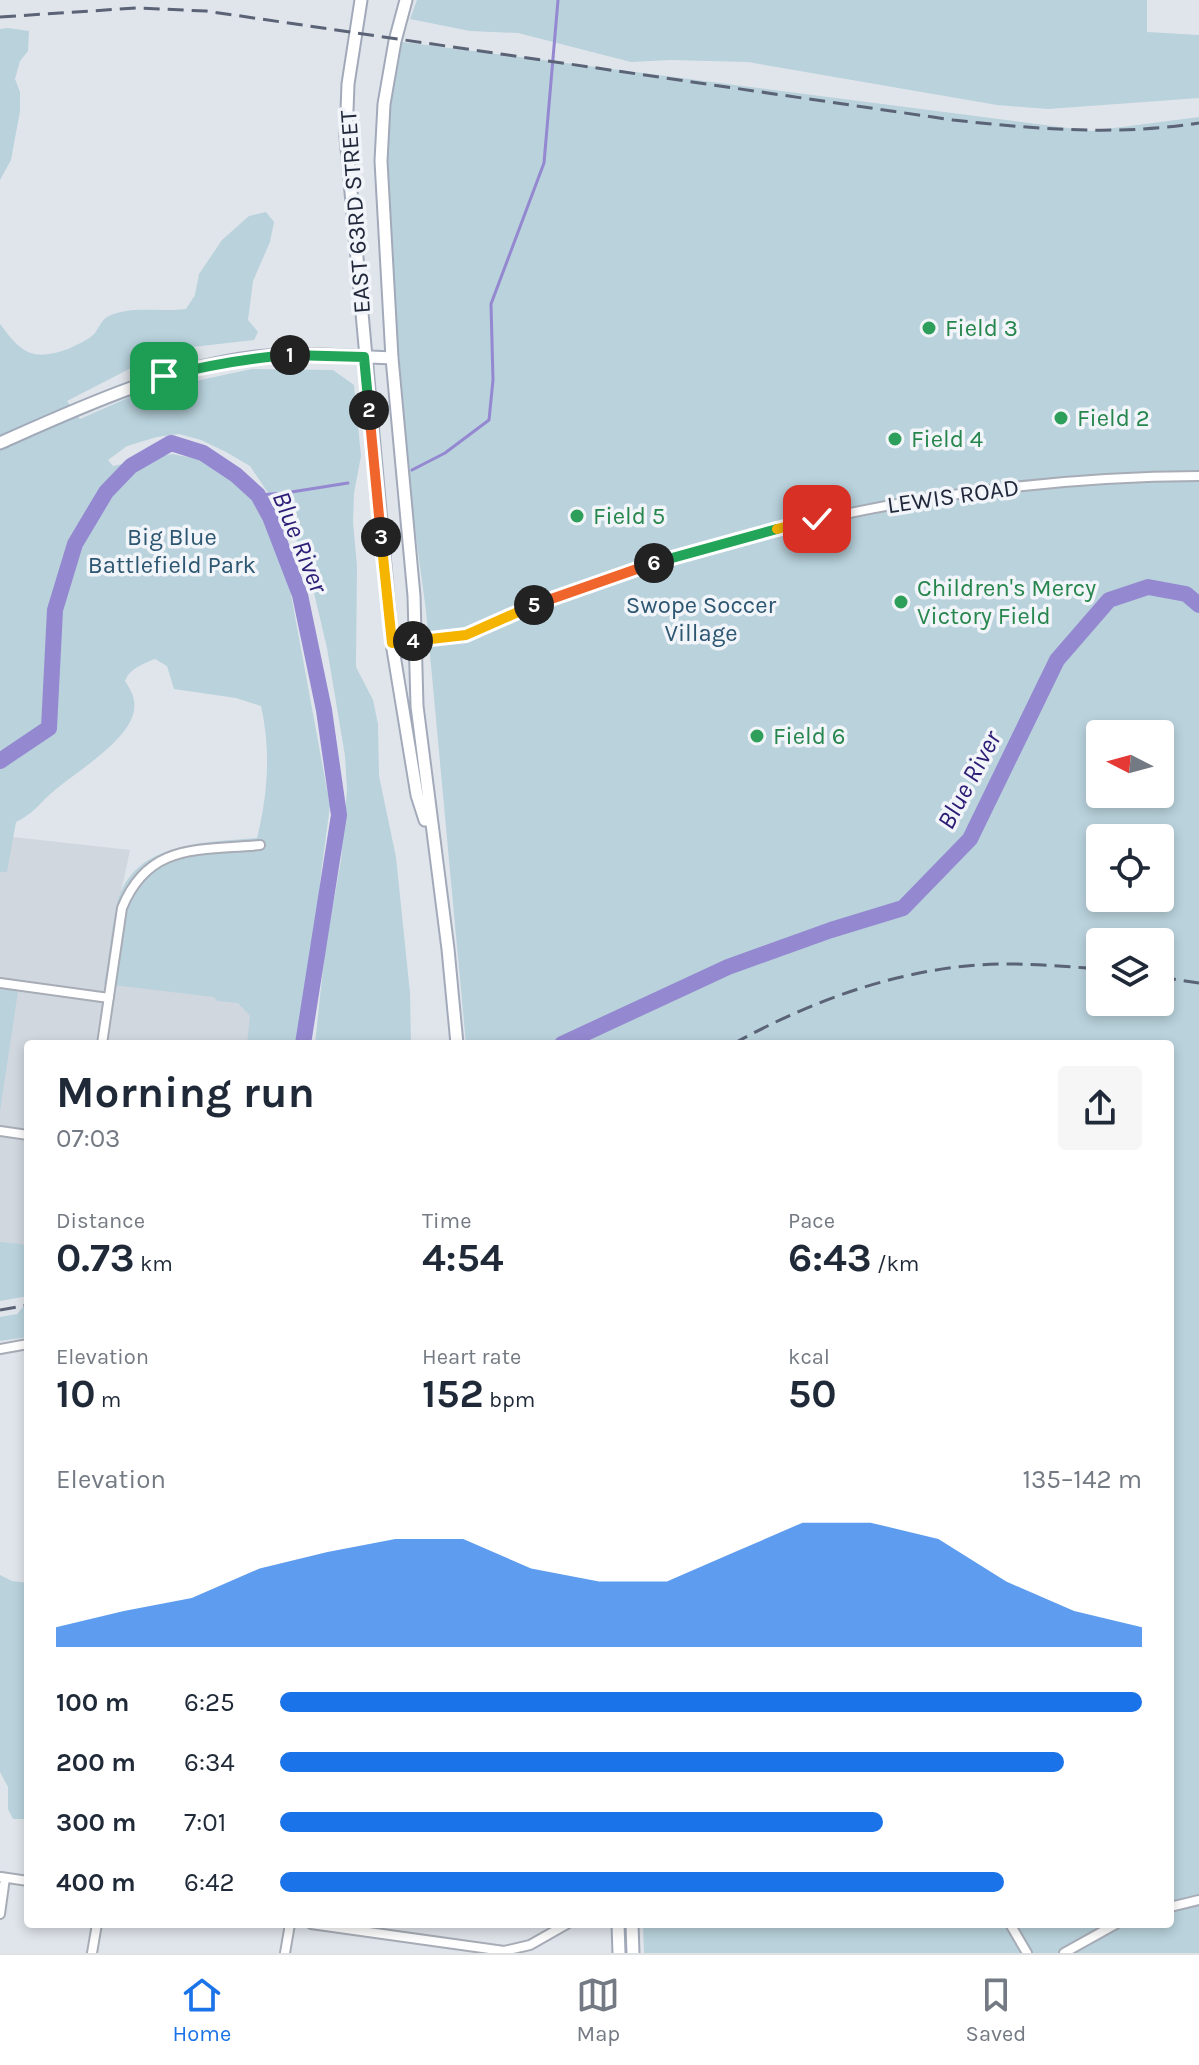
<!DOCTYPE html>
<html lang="en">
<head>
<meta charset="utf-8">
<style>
  body { margin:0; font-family:Karla,sans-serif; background:#f6f6f7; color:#1f2937; height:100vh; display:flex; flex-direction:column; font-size:30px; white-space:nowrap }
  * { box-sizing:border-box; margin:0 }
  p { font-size:26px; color:#747a83 }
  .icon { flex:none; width:44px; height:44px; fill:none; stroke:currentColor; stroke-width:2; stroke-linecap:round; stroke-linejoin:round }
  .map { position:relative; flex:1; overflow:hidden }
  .drawer { position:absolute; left:24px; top:1040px; width:1150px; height:888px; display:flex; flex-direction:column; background:#fff; border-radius:8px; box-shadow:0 4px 12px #0003 }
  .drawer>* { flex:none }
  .needle { width:52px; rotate:276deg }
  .buttons { position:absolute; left:1086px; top:720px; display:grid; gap:16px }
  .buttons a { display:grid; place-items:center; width:88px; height:88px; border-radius:8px; background:#fff; box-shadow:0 4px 12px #0003; font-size:40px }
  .pin { position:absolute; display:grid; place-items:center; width:68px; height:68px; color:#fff; margin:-34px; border-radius:16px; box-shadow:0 4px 12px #0006 }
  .km { position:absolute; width:40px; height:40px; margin:-20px; border-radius:50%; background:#222; color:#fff; font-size:22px; line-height:40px; text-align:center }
  .round { display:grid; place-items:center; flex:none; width:84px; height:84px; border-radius:8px; background:#f6f6f7 }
  .summary { display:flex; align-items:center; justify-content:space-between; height:136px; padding:0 32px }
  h1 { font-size:44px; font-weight:700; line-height:60px }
  .metrics { display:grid; grid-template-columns:repeat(3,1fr); gap:12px; height:136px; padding:8px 32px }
  .metrics div { display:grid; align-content:center }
  .metrics b { font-size:40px; font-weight:700 }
  .metrics small { font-size:22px; font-weight:400 }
  .metrics p { font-size:22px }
  .chart { height:224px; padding:16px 32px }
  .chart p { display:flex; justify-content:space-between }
  .chart svg { width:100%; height:144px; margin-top:8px; fill:#1a73e8; opacity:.7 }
  ul { padding:0 32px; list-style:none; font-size:26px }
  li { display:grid; grid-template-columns:128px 96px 1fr; align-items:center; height:60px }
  li i { height:20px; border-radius:10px; background:#1a73e8 }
  .tab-bar { display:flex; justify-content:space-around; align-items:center; height:112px; border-top:2px solid #e0e1e3; background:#fff; font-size:22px; color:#747a83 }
  .tab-bar a { display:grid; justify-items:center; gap:4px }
  .tab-bar .on { color:#1a73e8 }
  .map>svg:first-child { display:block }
  .built { fill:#d1d7df }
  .green { fill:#b9d2dc; fill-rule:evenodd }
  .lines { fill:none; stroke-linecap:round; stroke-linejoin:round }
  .stream { stroke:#9488d0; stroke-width:3 }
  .river { stroke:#9488d0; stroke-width:16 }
  .minor-casing { stroke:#a7acb6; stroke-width:12 }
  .secondary-casing { stroke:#a2aaba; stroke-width:15 }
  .minor { stroke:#fff; stroke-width:8 }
  .secondary { stroke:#fff; stroke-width:11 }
  .rail { stroke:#5b6377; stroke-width:3; stroke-dasharray:16 8; stroke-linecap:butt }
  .split-1-casing { stroke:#fff; stroke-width:16 }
  .split-2-casing { stroke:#fff; stroke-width:16 }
  .split-3-casing { stroke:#fff; stroke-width:16 }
  .split-4-casing { stroke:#fff; stroke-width:16 }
  .split-5-casing { stroke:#fff; stroke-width:16 }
  .split-6-casing { stroke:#fff; stroke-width:16 }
  .split-7-casing { stroke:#fff; stroke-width:16 }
  .split-8-casing { stroke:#fff; stroke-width:16 }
  .split-1 { stroke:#22a559; stroke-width:10 }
  .split-2 { stroke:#22a559; stroke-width:10 }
  .split-3 { stroke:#f0652b; stroke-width:10 }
  .split-4 { stroke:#f5b400; stroke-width:10 }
  .split-5 { stroke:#f5b400; stroke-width:10 }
  .split-6 { stroke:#f0652b; stroke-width:10 }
  .split-7 { stroke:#22a559; stroke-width:10 }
  .split-8 { stroke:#f5b400; stroke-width:10 }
  .leisure-dot { fill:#2e9e5b; stroke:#f1f4f8; stroke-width:3 }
  .labels { text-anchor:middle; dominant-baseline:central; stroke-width:7; stroke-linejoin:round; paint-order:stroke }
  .street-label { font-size:24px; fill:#21283b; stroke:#f1f4f8 }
  .leisure-label { font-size:24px; fill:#27864d; stroke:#f1f4f8; text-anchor:start }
  .park-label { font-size:24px; fill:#2c5671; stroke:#f1f4f8 }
  .water-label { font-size:26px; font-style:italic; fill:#2c1c76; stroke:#f1f4f8 }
</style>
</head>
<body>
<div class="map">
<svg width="1199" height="1953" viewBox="0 0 1199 1953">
  <rect width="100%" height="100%" fill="#e0e5eb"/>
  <path class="built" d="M13,837L130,850L120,897L253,1002L248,1044H28V1248L22,1244H0V839Z"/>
  <path class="green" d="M417,0H1147V32L1199,35V98L1048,109L997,105L748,62L671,60L631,62L518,33L470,31L410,19Z
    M8,28L29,31L28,51L20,61L15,79L20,92V111L11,160L0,180V29Z
    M395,41L1091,131L1199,117V1953H644L643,1924H1170V1044H466L426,611L392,358L381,161ZM1100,734H1160V794H1100ZM1100,838H1160V898H1100ZM1100,942H1160V1002H1100Z
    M266,212L274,222L270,242L253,281L248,320L258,332L254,340L166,350L67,401L80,419L139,393L252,369L333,370L354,385L361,456L354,493L353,522L357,566L356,667L373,700L378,724L379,776L396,857L410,993L411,1044H315L325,950L341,860L347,790L345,756L327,648L306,559L287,521L250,466L226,452L201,440L179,434L157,437L127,446L108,460L113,466L172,454L226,464L251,485L290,589L330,806L321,874L304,1044H247L250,1016L238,1003L217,1001L214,997L104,984C109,958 111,930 117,904C133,841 205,843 257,838C268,794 271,750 261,706L236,698L174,689L167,666L155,659C143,664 130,668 125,681C131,690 136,699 134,710C130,740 76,772 55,790C39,803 36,812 16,822L7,872H0V324C21,352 31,362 68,349C76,345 89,340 95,333C102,323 102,317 117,313C138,307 164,312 186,309L195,295L199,274L222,240L249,216Z
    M0,989L18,991L0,1111Z
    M0,1242L22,1244L28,1248V1296L0,1301Z
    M28,1301V1337L0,1341V1317L17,1314Z
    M0,1575L12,1581L28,1583V1819H13L8,1809V1787L0,1772Z"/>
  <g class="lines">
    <path class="stream" d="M412,470L445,453L489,420L493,380L491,304L544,163L558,0
      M258,495L285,493L348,483"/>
    <path class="river" d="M0,761L49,728L55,610L75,544L106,492L131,466L171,443L203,453L236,475L258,495L270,517L300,595L324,710L339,815L303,1044
      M562,1044L728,967L831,930L903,908L970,839L1057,660L1109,600L1148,587L1186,594L1199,605"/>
    <defs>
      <path id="minor" d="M392,643C413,641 437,642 458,637C481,632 503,617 525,609C575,588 627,571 680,556C849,505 1022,477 1199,476
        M0,983L109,998
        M102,1044L122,908C149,842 199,851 260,845
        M0,1131L28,1135
        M0,1349L28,1344
        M1,1877L28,1881
        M1170,1907L1199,1900
        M0,1914L5,1878
        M311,1924L504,1951L530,1945L567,1924
        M1010,1924L1027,1953
        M92,1953L97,1924
        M285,1953L290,1924
        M1064,1953L1116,1924"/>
      <path id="secondary" d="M361,0L348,84L346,137L392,643L417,795L425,820
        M406,0L395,41L384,104L381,161L392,358L414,596L417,706L448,949L457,1044
        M0,443C83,406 165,368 256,357C301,352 347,356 392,358
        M618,1924L619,1953
        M632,1924L633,1953"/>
    </defs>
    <use href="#minor" class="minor-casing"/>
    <use href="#secondary" class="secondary-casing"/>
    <use href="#minor" class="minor"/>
    <use href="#secondary" class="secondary"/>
    <path class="rail" d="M0,17L136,8L206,11L953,120C1035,129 1117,136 1199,123
      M1160,977L1199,983
      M733,1044C809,1002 890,972 977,965C1018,962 1059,966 1100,969
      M0,1310L28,1305"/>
  </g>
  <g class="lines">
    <defs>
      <path id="split-1" d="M164,376C206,366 247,358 290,355"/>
      <path id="split-2" d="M290,355L364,357L369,410"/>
      <path id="split-3" d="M369,410L381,537"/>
      <path id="split-4" d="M381,537L392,643L413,641"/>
      <path id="split-5" d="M413,641L466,635L534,605"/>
      <path id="split-6" d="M534,605L654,563"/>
      <path id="split-7" d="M654,563L777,529"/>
      <path id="split-8" d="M777,529L817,519"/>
    </defs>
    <use href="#split-1" class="split-1-casing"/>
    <use href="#split-2" class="split-2-casing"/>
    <use href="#split-3" class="split-3-casing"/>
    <use href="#split-4" class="split-4-casing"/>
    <use href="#split-5" class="split-5-casing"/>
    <use href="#split-6" class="split-6-casing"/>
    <use href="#split-7" class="split-7-casing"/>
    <use href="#split-8" class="split-8-casing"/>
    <use href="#split-1" class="split-1"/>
    <use href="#split-2" class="split-2"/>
    <use href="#split-3" class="split-3"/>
    <use href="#split-4" class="split-4"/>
    <use href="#split-5" class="split-5"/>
    <use href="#split-6" class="split-6"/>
    <use href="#split-7" class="split-7"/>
    <use href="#split-8" class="split-8"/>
  </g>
  <g class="leisure-dot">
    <circle cx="929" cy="328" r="8"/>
    <circle cx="1061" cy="418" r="8"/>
    <circle cx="895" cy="439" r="8"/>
    <circle cx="577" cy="516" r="8"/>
    <circle cx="901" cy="602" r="8"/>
    <circle cx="757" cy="736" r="8"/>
  </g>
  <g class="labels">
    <g class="street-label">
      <text transform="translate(355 212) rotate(-94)">EAST 63RD STREET</text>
      <text transform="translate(953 496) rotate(-8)">LEWIS ROAD</text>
    </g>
    <g class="leisure-label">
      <text x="945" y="328">Field 3</text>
      <text x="1077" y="418">Field 2</text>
      <text x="911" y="439">Field 4</text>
      <text x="593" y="516">Field 5</text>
      <text x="917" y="588">Children's Mercy<tspan x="917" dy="28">Victory Field</tspan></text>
      <text x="773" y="736">Field 6</text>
    </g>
    <g class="park-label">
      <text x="172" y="537">Big Blue<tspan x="172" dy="28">Battlefield Park</tspan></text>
      <text x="701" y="605">Swope Soccer<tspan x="701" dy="28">Village</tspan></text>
    </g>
    <g class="water-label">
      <text transform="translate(300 542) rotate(68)">Blue River</text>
      <text transform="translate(969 780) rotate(-62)">Blue River</text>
    </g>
  </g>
</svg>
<div class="buttons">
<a><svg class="needle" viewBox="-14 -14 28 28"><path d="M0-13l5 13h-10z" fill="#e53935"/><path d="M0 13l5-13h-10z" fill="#747a83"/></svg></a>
<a><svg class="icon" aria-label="locate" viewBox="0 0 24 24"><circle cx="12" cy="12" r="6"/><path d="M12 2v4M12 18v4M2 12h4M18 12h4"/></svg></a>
<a><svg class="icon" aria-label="layers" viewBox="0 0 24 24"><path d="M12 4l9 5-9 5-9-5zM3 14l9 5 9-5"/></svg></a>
</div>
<div class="pin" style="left:164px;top:376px;background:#1e9e55"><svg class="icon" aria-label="arrive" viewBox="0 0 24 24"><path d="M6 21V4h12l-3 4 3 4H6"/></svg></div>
<div class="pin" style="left:817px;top:519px;background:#d93025"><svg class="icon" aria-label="check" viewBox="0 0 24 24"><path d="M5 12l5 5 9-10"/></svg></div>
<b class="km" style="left:290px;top:355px">1</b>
<b class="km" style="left:369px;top:410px">2</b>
<b class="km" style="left:381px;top:537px">3</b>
<b class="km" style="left:413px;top:641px">4</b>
<b class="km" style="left:534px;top:605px">5</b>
<b class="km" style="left:654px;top:563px">6</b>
<section class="drawer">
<div class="summary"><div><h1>Morning run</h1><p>07:03</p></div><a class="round"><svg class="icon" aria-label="share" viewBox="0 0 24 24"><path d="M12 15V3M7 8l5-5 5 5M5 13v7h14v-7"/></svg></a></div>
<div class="metrics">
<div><p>Distance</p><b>0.73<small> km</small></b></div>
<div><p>Time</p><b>4:54</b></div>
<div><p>Pace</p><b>6:43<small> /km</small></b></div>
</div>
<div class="metrics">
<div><p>Elevation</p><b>10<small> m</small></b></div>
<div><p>Heart rate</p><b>152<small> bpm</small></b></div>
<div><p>kcal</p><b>50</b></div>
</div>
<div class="chart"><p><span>Elevation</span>135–142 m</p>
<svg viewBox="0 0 160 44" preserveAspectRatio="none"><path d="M0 44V38L10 33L20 29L30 20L40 15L50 11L60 11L70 20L80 24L90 24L100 15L110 6L120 6L130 11L140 24L150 33L160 38V44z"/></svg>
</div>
<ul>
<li><b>100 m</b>6:25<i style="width:100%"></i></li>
<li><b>200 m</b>6:34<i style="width:91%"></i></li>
<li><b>300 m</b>7:01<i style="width:70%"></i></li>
<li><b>400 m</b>6:42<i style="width:84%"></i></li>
</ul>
</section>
</div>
<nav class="tab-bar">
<a class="on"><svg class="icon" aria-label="home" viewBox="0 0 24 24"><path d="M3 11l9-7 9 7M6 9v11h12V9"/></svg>Home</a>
<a><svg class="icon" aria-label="map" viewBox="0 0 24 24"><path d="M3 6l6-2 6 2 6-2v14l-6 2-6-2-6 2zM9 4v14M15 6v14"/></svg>Map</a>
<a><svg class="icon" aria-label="saved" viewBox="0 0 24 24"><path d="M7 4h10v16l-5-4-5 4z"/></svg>Saved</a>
</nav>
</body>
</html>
